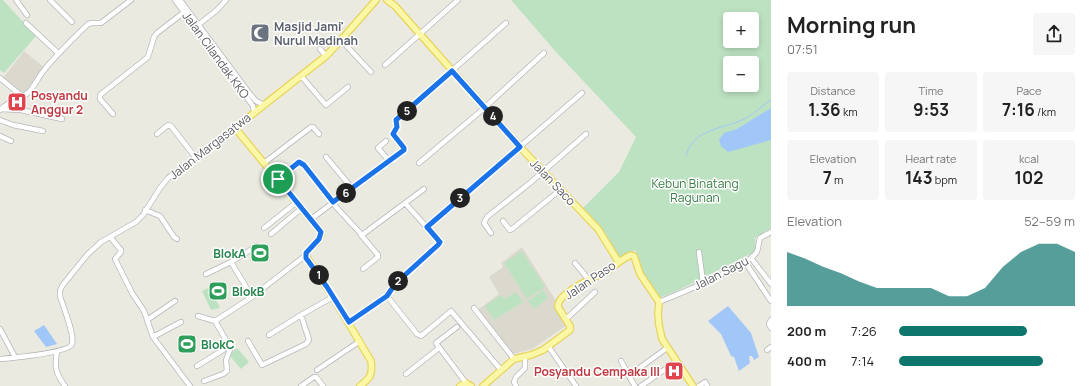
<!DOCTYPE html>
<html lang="en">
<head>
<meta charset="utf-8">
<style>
  body { margin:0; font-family:Manrope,sans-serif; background:#f6f6f6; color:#222; height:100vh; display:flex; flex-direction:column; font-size:15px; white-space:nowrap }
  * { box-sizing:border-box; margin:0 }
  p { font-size:13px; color:#767676 }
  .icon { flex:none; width:22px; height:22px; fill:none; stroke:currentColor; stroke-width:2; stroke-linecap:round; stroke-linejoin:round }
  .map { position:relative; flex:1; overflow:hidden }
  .sheet { display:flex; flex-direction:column; background:#fff; width:320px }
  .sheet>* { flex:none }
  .fabs { position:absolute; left:723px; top:12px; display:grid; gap:8px }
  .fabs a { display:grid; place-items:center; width:36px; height:36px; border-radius:4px; background:#fff; box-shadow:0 2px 6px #0003; font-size:20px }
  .pin { position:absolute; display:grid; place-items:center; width:34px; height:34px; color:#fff; margin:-17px; border:2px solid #fff; border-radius:50%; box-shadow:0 1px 4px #0007 }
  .km { position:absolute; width:20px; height:20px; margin:-10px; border-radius:50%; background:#222; color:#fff; font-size:11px; line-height:20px; text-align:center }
  .round { display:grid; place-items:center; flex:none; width:42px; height:42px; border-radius:4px; background:#f6f6f6 }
  .summary { display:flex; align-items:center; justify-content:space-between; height:68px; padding:0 16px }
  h1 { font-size:22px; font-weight:700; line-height:30px }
  .metrics { display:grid; grid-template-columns:repeat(3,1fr); gap:6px; height:68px; padding:4px 16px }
  .metrics div { display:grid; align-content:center; border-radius:4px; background:#f6f6f6; text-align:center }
  .metrics b { font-size:17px; font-weight:700 }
  .metrics small { font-size:11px; font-weight:400 }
  .metrics p { font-size:11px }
  .chart { height:112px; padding:8px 16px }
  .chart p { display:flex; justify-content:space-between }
  .chart svg { width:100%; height:72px; margin-top:4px; fill:#0f766e; opacity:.7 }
  ul { padding:0 16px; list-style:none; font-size:13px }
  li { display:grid; grid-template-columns:64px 48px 1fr; align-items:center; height:30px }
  li i { height:10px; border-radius:5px; background:#0f766e }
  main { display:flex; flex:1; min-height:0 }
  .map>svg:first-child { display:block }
  .education { fill:#dbd9ce }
  .green { fill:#bde2c2; fill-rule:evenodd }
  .water { fill:#a1c7f9 }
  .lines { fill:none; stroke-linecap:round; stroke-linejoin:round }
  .stream { stroke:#a1c7f9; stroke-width:1 }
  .minor-casing { stroke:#b6b7bc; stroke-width:6 }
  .major-casing { stroke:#e8d45c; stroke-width:8 }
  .minor { stroke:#fff; stroke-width:4.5 }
  .major { stroke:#faf8a6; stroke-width:5.5 }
  .route-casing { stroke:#fff; stroke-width:8 }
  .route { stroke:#1a73e8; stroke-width:5 }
  .labels { text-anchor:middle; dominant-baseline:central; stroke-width:3; stroke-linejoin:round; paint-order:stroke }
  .worship-label { font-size:12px; font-weight:bold; fill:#5b616d; stroke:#fff; text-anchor:start }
  .street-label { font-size:12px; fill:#595b60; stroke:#fff }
  .health-label { font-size:12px; font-weight:bold; fill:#be3a42; stroke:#fff; text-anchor:start }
  .park-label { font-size:12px; fill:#397f46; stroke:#fff }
  .leisure-label { font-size:12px; font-weight:bold; fill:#27864d; stroke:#fff; text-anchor:start }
</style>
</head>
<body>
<main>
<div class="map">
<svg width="771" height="386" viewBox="0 0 771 386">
  <rect width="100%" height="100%" fill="#ebeae0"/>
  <path class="education" d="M24,51L45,68L24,95L3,78Z
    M522,247L570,323L532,349L513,354L478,310L499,294L489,277L503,267L501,263Z"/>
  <path class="green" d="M0,0H3L36,36L4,73L0,70Z
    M511,0H771V228L755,238L756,251L679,290L659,298L645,278L635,250L619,259L605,233L583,208L619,172L636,137L556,52ZM730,19H752V41H730ZM730,63H752V85H730Z
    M522,251L545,287L527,299L504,263Z
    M210,287L220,308L211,310L202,291Z
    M543,290L548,298L534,309L528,301Z
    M516,292L523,302L494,320L485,306L501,295L504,299Z
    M237,348L249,362L241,369L229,355Z"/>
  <path class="water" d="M771,108V140L728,152L721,146L719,140L724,133L737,129Z
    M728,306L751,333L759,357L754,360L752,356H749L750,363L739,371L734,357L731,356L721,334L708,321Z
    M44,325L57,344L46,347L34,331Z"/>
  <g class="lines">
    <path class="stream" d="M686,155C695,126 726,130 748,117C756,112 763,105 771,100"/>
    <defs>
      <path id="minor" d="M16,0L27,15
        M50,0L72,22
        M175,0L253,106L254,112
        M180,0L250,94L256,101L264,105
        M26,23L58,53
        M198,25L217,10L226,0
        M341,40L371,72
        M320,49L326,56
        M385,65L458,0
        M301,76L326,105L348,87
        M0,78L23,97
        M1,109L21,110L62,119
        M0,110C8,101 20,100 29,92C35,85 39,76 45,69C58,53 73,39 88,24L92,23H101L131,0
        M113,114L100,99V95L148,57L154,37L157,33L187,10
        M0,120L13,125L43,131
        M157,134L168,125L171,126L196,158
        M0,136L11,141
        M386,141L378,148L390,162
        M326,157L352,188
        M264,163L311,127H313L319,134
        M419,163L482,110L544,53
        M278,179L299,162L305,165L337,208L362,235L424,189
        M145,210L160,216L174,237L177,239
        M311,219L404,150V148L393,134L397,127L396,120L506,23
        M503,221L510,230L512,229L560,190
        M427,227L582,93
        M264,228L297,202
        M491,233L484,223L487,217L530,183L586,134
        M271,234L302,208
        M361,235L378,255V257L363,269
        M110,237L121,250V252L115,259L132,293L144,311L153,337L190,386
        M699,252L703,283
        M751,258L771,284
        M231,262L252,297
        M745,262L771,301
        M575,263L589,280
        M206,274L231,262L257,246
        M387,296L417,334L421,336L451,311L501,370
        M659,302C677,295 747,266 756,253C759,249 758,243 760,238L771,232
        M474,308L514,359
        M198,316L215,321L252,297L306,255
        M566,319L595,292
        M147,320L175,301
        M771,320L769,324L771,328
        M349,322L387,296L395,284L440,242L405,203
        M457,327L436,343L466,383
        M0,329L15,357
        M269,335L301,315L333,297
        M153,337L181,322
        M248,341L262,365L306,344L309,340L301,315
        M548,346L576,386
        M767,350L771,347
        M57,352C54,367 56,374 65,386
        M0,359C11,358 69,353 72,344C75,334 63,307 60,296V291L62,286L87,255L101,242L136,222L143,215L160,188L168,178L235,128
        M621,361C626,369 629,378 635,386
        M197,366L223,350L226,340
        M638,369L667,348
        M317,370L360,341
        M406,374L439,348
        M204,381L223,374L227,371L226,360L231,347L230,342L226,340L215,321
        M301,386L314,377H316L323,386
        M516,386L514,382L516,377L525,368V356
        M641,386L677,361
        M699,386L705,382L707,385"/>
      <path id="major" d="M387,0L395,6L520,147L598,229L618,261
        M360,386C370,378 373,375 371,361L331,294L306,256C308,246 321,243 321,232L235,128L326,56L341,40L376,0
        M460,386L466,383L471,386
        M483,386L514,359L531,355L543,350L570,330V326L558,307C557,292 596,277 607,271C615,266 621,259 631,255L634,256L640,274L659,302L658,314L659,325L662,339L693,386"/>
    </defs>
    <use href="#minor" class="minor-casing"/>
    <use href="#major" class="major-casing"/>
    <use href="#minor" class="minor"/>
    <use href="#major" class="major"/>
  </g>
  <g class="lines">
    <defs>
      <path id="route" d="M452,71L520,147L427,227L439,241L440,242L438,245L395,284L387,296L349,322L327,287L306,258V253L319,239L321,232L278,179L299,162L304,165L333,202L404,150V148L393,134L397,127L396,120Z"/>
    </defs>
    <use href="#route" class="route-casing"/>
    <use href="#route" class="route"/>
  </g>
  <defs>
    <symbol id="mosque-square" viewBox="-11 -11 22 22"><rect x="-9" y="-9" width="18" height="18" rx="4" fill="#6b7280" stroke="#fff"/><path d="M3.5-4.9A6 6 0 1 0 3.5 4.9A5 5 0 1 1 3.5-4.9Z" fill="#fff"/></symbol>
    <symbol id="hospital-square" viewBox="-11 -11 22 22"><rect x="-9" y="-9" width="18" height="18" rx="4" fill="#e0444e" stroke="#fff"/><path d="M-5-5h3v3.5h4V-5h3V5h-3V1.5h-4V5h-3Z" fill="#fff"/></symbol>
    <symbol id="stadium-square" viewBox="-11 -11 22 22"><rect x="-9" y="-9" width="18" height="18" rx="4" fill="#2e9e5b" stroke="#fff"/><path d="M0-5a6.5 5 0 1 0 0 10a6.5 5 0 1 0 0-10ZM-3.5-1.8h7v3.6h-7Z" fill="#fff"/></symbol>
  </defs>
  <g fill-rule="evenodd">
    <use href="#mosque-square" x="249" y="22" width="22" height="22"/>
    <use href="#hospital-square" x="6" y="91" width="22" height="22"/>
    <use href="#stadium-square" x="249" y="242" width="22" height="22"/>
    <use href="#stadium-square" x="207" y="280" width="22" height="22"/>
    <use href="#stadium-square" x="176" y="333" width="22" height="22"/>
    <use href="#hospital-square" x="663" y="360" width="22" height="22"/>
  </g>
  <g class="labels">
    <g class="worship-label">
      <text x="274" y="26">Masjid Jami'<tspan x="274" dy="14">Nurul Madinah</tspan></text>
    </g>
    <g class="street-label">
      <text transform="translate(216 55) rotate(54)">Jalan Cilandak KKO</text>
      <text transform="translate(210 146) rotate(-38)">Jalan Margasatwa</text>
      <text transform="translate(553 182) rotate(46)">Jalan Saco</text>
      <text transform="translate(721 273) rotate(-27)">Jalan Sagu</text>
      <text transform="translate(590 280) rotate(-34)">Jalan Paso</text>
    </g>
    <g class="health-label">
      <text x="31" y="95">Posyandu<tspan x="31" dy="14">Anggur 2</tspan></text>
      <text x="660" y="371" text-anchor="end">Posyandu Cempaka III</text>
    </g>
    <g class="park-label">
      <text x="695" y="183">Kebun Binatang<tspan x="695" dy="14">Ragunan</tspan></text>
    </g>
    <g class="leisure-label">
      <text x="246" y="253" text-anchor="end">BlokA</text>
      <text x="232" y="291">BlokB</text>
      <text x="201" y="344">BlokC</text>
    </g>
  </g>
</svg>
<div class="fabs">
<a>+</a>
<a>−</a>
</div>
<div class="pin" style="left:278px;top:179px;background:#1e9e55"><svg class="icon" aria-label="arrive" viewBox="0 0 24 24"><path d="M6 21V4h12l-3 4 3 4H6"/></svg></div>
<b class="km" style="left:319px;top:275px">1</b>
<b class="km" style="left:398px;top:281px">2</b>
<b class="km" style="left:460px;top:198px">3</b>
<b class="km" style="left:493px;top:116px">4</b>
<b class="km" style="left:407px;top:111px">5</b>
<b class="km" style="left:346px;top:193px">6</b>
</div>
<section class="sheet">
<div class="summary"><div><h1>Morning run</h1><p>07:51</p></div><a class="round"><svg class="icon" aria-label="share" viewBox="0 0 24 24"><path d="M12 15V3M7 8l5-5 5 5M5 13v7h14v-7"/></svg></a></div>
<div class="metrics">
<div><p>Distance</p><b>1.36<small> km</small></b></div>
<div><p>Time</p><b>9:53</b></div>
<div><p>Pace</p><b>7:16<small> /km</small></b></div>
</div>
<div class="metrics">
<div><p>Elevation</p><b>7<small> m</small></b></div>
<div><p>Heart rate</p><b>143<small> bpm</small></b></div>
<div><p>kcal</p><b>102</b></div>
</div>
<div class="chart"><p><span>Elevation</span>52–59 m</p>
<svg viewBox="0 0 160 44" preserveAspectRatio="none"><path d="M0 44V11L10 15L20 20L30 24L40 29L50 33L60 33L70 33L80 33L90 38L100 38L110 33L120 20L130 11L140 6L150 6L160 11V44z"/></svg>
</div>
<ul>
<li><b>200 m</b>7:26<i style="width:73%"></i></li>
<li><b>400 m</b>7:14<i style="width:82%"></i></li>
</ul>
</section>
</main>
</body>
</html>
